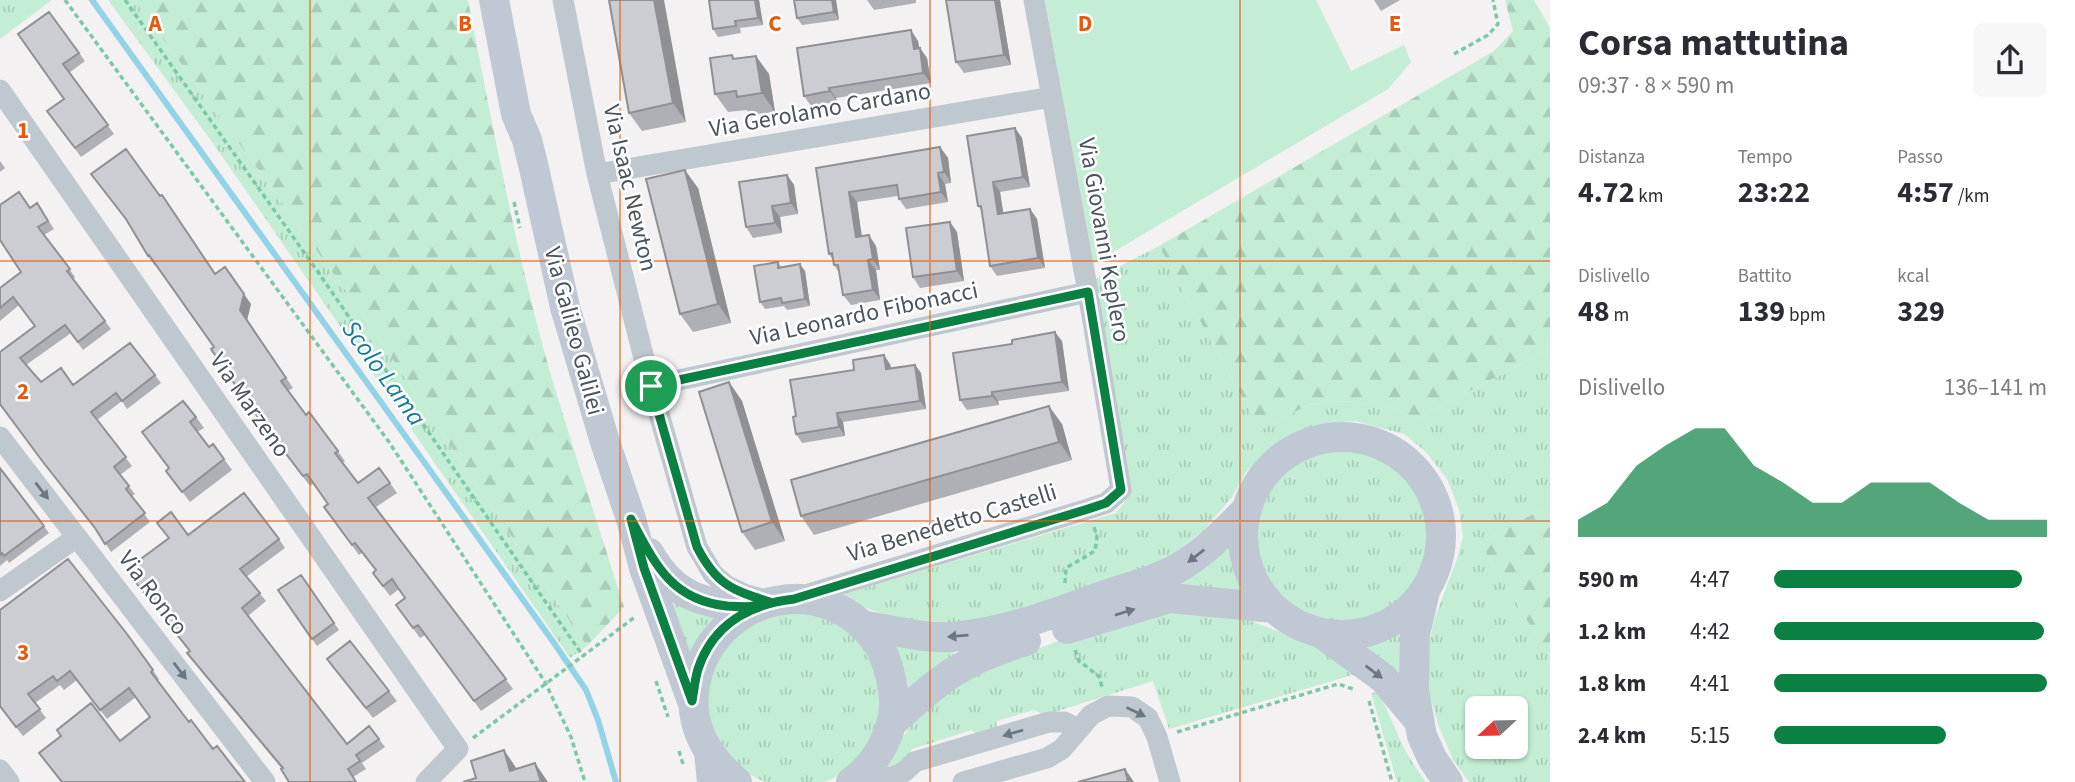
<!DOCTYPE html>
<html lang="it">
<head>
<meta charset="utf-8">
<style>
  body { margin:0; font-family:"Source Sans 3",sans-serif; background:#f7f7f7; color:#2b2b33; height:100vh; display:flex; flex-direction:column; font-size:26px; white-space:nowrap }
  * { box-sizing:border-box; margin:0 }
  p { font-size:23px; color:#7c7c81 }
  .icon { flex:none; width:38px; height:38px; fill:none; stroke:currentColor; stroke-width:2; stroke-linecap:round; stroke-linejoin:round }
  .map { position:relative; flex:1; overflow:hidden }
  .drawer { display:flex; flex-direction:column; background:#fff; width:525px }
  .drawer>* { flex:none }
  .needle { width:46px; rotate:248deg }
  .controls { position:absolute; left:1465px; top:696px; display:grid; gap:14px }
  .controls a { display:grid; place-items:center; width:63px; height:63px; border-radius:10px; background:#fff; box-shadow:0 2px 5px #0004; font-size:35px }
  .pin { position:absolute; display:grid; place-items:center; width:60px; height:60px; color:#fff; margin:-30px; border:4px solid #fff; border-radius:50%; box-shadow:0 2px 7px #0007 }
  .round { display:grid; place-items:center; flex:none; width:74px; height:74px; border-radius:10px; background:#f7f7f7 }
  .headline { display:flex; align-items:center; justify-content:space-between; height:119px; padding:0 28px }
  h1 { font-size:38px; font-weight:700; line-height:52px }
  .stats { display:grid; grid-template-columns:repeat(3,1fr); gap:10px; height:119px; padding:7px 28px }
  .stats div { display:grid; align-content:center }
  .stats b { font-size:30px; font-weight:700 }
  .stats small { font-size:19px; font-weight:400 }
  .stats p { font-size:19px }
  .chart { height:196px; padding:14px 28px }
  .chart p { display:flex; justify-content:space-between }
  .chart svg { width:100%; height:126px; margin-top:7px; fill:#0b8043; opacity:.7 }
  ul { padding:0 28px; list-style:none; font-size:23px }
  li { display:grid; grid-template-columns:112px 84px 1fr; align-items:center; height:52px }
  li i { height:18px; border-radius:9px; background:#0b8043 }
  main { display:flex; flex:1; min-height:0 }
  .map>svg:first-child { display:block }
  .grass { fill:url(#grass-tufts); fill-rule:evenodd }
  .forest { fill:url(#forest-firs) }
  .park { fill:#c3edd5 }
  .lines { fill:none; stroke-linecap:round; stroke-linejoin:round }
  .stream { stroke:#93d3e7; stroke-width:6 }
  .path { stroke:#7dc9a7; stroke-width:3.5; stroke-dasharray:5 3.5; stroke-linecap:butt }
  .minor { stroke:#c0c8cf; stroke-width:21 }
  .tertiary { stroke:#c0c8cf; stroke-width:26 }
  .secondary { stroke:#c0c9d3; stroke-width:30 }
  .wall { fill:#afb0b5 }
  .shaded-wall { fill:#8f9094 }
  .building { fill:#cccdd3; stroke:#8f9094; stroke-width:2 }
  .oneway { fill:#6d7780 }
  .oneway2 { fill:#6d7781 }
  .route-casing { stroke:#fff; stroke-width:14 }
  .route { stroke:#0b8043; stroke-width:9 }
  .grid { fill:none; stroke:#e8590c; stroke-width:2; stroke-opacity:0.55 }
  .labels { text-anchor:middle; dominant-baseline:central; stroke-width:5; stroke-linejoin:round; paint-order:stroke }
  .street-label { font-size:24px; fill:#4a545e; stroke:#fff }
  .water-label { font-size:26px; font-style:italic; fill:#157c9e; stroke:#fff }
  .grid-label { font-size:23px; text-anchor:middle; font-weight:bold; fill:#e8590c; stroke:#fff; stroke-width:5; stroke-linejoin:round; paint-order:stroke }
</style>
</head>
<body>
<main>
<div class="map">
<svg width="1550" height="782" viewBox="0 0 1550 782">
  <defs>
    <pattern id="grass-tufts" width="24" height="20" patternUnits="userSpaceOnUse" patternTransform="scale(1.75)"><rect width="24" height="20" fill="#c3edd5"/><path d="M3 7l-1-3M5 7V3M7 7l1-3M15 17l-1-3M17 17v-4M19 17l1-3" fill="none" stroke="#a9cdb9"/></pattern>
    <pattern id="forest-firs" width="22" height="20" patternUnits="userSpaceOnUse" patternTransform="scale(1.75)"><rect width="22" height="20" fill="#c3edd5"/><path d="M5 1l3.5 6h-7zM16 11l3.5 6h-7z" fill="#a9cdb9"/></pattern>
  </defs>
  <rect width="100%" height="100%" fill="#f3f1f1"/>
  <path class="grass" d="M0,0H52L0,39Z
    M108,0H135L357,306L473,480L587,646L570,658L215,146Z
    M1159,246L1260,430L1308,405L1334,401L1378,403L1418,418L1550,349V505L1480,543L1550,658V782H1469L1453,760L1438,724L1429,692L1427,654L1434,620L1457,559L1463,537L1459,509L1447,479L1427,453L1404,434L1355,421L1319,425L1272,447L1246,472L1232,497L1205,529L1163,563L961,629L908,623L852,603L844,594L1116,513L1131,494L1093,280ZM1477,709H1516V747H1477Z
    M1257 536a86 86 0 1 1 172 0a86 86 0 1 1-172 0Z
    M1229,541L1234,567L1246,590L1243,594L1175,584Z
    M664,586L690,608L721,621L693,662Z
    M1152,609L1222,610L1327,650L1356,674L1169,729L1153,681L1045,715L1034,710L997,721L996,732L981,738L972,730L912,749L907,761L887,770L883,767L913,722L970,672Z
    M708 700a87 87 0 1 1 174 0a87 87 0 1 1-174 0Z
    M1409,624L1406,689L1352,645Z
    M889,639L952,648L954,656L905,697Z
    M1377,692C1386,705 1390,718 1397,733C1404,751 1415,767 1426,782H1397L1371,693Z"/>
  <path class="forest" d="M135,0H468C493,127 516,254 552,379C575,455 600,531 624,607L587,646L473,480L357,306Z
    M1505,0H1534L1550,28V349L1418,418L1378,403L1334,401L1308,405L1260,430L1159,246L1494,51L1513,31Z
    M1550,505V658L1480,543Z"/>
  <path class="park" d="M1045,0H1316L1351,71L1404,45L1411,62L1388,89L1093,264Z"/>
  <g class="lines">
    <path class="stream" d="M92,0L554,643L586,690L598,720L616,782"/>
    <path class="path" d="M65,0L389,442L545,682L571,737L585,782
      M125,0L318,272L583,656
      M1454,54L1488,35L1498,24L1493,0
      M514,202L520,228
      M1065,583L1066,568L1095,551L1097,537L1094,527
      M1075,650L1079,661L1099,676L1102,687
      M656,681L668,717
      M1369,701L1392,782
      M1177,732L1338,684L1353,689
      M473,738L635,617
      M679,751L684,767"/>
    <path class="minor" d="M563,0L597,174L651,386L697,547L713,574L727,586L744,594L765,600
      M0,90L458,749L426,782
      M597,174L1052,97
      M651,386L1088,292
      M0,437L265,782
      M0,591L77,537
      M799,597L1088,509L1106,503L1121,490L1088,292L1034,0
      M0,770L9,782
      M862,774C885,779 898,782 914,762L1049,722H1064L1078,729
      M963,782L1047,758L1062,749L1091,715L1108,706L1132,707L1148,718L1157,737L1170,782"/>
    <path class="tertiary" d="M707,752L710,782"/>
    <path class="secondary" d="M494,0L516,114L527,140L533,164L565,307L605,442L631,519L644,568L692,701
      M1243 536a99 99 0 1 1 198 0a99 99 0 1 1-198 0Z
      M649,553C675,599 704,603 752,608
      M1425,591L1415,634L1414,690L1422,736L1432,758L1448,782
      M861,625C890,629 922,639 951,637C1006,633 1060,611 1111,593C1136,585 1164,578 1186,563C1208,549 1227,529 1246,510
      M1067,629L1170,598L1274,608
      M1321,633L1383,678L1419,721
      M891,724C938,679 963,660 1026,641
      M737,782C707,756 688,726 695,685C712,594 828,566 879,646C887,660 891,675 893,691C899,725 878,763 851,782"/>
  </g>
  <path class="wall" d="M609,0L686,122L642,131L629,113Z
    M759,0L763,25L740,28L741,33L718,37L713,29Z
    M836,0L839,20L802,25L797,18Z
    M867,0H916V3L874,10Z
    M946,0H1000L1011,65L964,73L956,62Z
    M1374,0H1400L1381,11Z
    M49,12L85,61L69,73L114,134L81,157L47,111L64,99Z
    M918,41L919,48L927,58L931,83L836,98L837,102L811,106L804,96Z
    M732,55L735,59L769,74L775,112L750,115L747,110L728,112L715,94Z
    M1015,128L1022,138L1030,187L1000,192L1003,213L1030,209L1037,219L1045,268L997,276L990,266L982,211L978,206Z
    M940,147L948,158L951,183L945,184L948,202L906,209L899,199L898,196L857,202L862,236L876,246L880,270H876L880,300L851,305L843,295L840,274L834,265L833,260L829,254L816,168Z
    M0,161L5,168L0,172Z
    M787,175L794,185L798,214L780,217L782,233L753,238L746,227Z
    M698,188L731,323L693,332L680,314Z
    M30,208L42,211L54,229L44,235L75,277L73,279L111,329L83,350L71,333L26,365L41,382L73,385L155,375L161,383L127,409L122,401L97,420L132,466L120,475L135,494L132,496L150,522L111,552L98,532L49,470L0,405L34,326L19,305L0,321V288L21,272Z
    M128,223L216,273L251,304L247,320L293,388L288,391L306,415L309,412L345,461L342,463L358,483H390L397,493L376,507L513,689L481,711L425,635L420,638L396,605L405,598L399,589L390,596L373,573L376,571L362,553L359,555L331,517L328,504L313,484L310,486L255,414L214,347L156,265L155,266L148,256Z
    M957,232L964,281L920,288L913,277Z
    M778,262L782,268L805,271L810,306L787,310L784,306L765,309L760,302Z
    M1062,341L1069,391L998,401L999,405L967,410L960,400Z
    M890,364L891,368L915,365L921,373L926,409L843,422L845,436L802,443L796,434V416L854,370Z
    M729,382L742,401L785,541L755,550L742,532Z
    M196,417L204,428L197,432L209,447L213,444L232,470L190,502L166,471L169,469L142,432Z
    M1062,424L1072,460L814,535L801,516Z
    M0,468L49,533L9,563L7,560L0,566Z
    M188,535L279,539L285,548L246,577L266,601L248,616L347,744L369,726L385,747L362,763L366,769L353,777L282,769L193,661L187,653L189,651L126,570Z
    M301,575L339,630L317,646L278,590Z
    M0,610L127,634L159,679L158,681L189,722L245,782H61L39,753L61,736L57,730L120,741L150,717L136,697L107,719L77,680L64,690L60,685L35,703L46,718L23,736L0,707Z
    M327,659L389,691L397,701L373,718Z"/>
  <path class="shaded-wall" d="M654,0H664L686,122L673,103Z
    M755,0H759L763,25L758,18Z
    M832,0H836L839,20L834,12Z
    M995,0H1000L1011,65L1004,55Z
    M911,30L918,41L921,59L914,49Z
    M920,48L927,58L931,83L923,73Z
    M756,56L769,74L775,112L762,93Z
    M829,88L836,98L837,102L830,91Z
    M1015,128L1022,138L1030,187L1023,177Z
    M940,147L948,158L951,183L944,172Z
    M685,170L698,188L731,323L718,304Z
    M938,173L945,184L948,202L941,192Z
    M787,175L794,185L798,214L791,203Z
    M993,182L1000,192L1005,224L998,214Z
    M849,192L857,202L863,248L856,237Z
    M772,206L780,217L782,233L775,223Z
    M1030,209L1037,219L1045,268L1038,258Z
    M950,222L957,232L964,281L957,271Z
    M869,235L876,246L880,270L873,259Z
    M868,260L876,270L880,300L873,290Z
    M800,264L805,271L810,306L805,299Z
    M225,267L251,304L247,320L293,388L240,310Z
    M1055,332L1062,341L1069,391L1062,382Z
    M884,355L890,364L892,378L886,369Z
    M915,365L921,373L926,409L920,401Z
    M729,382L742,401L785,541L772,522Z
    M992,392L998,401L999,405L992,396Z
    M1049,406L1062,424L1072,460L1059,442Z
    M837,413L843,422L845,436L839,427Z
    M504,750L517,769L510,771Z
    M535,763L548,782H541Z
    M1125,769L1134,782H1128Z"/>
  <path class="building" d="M609,0H654L673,103L629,113Z
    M709,0H755L758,18L735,21L736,26L713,29Z
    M794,0H832L834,12L797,18Z
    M946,0H995L1004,55L956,62Z
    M49,12L79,53L63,64L108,125L75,148L47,111L64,99L18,34Z
    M911,30L914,49L920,48L923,73L829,88L830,91L804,96L797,48Z
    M732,55L733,59L756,56L762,93L737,97L736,91L715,94L710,58Z
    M1015,128L1023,177L993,182L998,214L1030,209L1038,258L990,266L981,206H978L967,136Z
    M940,147L944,172L938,173L941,192L899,199L897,185L849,192L856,237L869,235L873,259L868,260L873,290L843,295L838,265H834L832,253L829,254L816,168Z
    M126,149L160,196L162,195L215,274L225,267L244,294L240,310L286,378L281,381L306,415L309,412L338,451L335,453L358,483L379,468L390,483L368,498L506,679L474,701L418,625L413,628L396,605L405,598L392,579L383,586L373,573L376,570L355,543L352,545L324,507L328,504L307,474L303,476L248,404L211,349L214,347L149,255L148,256L126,219L91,174Z
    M685,170L718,304L680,314L646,179Z
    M787,175L791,203L772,206L775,223L746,227L739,182Z
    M19,192L30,208L37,203L48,221L38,227L70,269L67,271L105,321L78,342L65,325L20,358L41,382L61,368L73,385L130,343L155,375L122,401L116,393L91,412L126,457L114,467L129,486L126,489L145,513L105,544L95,528L43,462L0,404V352L35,326L13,297L0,308V288L21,272L0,240V205Z
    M950,222L957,271L913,277L906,228Z
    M778,262V268L800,264L805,299L782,303L781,298L760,302L754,266Z
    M1055,332L1062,382L992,392V396L960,400L953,353L1012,344V340Z
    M884,355L886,369L915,365L920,401L837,413L839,427L796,434L793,417L796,416L790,380L854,370L853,360Z
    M729,382L772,522L742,532L699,392Z
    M183,401L196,417L190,422L209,447L213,444L224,459L182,492L166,471L169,468L142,432Z
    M1049,406L1059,442L801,516L791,480Z
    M0,468L44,526L4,556L2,553L0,555Z
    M244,493L279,539L240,569L260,593L242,608L347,744L369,726L379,739L356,755L360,761L348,769L356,782H289L281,769L283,768L187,653L190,651L126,570L169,538L157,523L171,512L188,535Z
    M68,559L127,634L153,670L151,672L189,722L191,720L213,749L217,746L245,782H62L39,753L61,736L57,730L91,703L120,741L150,717L129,688L100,710L70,671L57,681L53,676L28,694L40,709L16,727L0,706V610Z
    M301,575L334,623L312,639L278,590Z
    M350,641L389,691L366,708L327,659Z
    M504,750L510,771L535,763L541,782H463L476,778L471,761Z
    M1125,769L1128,782H1078Z"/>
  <defs><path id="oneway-solid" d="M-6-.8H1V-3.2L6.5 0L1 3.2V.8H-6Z" transform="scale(1.75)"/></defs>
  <g class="oneway">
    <use href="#oneway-solid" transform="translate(42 491) rotate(52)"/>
    <use href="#oneway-solid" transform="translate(180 671) rotate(53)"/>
    <use href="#oneway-solid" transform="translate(1136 712) rotate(26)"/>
    <use href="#oneway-solid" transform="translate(1013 733) rotate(164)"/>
  </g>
  <g class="oneway2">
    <use href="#oneway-solid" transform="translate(1196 556) rotate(142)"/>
    <use href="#oneway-solid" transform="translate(1125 612) rotate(-17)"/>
    <use href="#oneway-solid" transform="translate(958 636) rotate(175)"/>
    <use href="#oneway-solid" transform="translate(1374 672) rotate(37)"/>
  </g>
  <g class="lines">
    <defs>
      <path id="route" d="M651,386L697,547C716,584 731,590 770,602C753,608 745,607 727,606C671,600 655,564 631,519L644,568L692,701C694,690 695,679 698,669C713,624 750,604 794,599L1088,509L1106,503L1121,490L1088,292L651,386"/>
    </defs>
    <use href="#route" class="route-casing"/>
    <use href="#route" class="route"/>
  </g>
  <path class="grid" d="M310,0V782M620,0V782M930,0V782M1240,0V782M0,261H1550M0,521H1550"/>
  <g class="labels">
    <g class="street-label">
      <text transform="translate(820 110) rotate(-10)">Via Gerolamo Cardano</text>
      <text transform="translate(630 188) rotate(77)">Via Isaac Newton</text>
      <text transform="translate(1104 240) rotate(80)">Via Giovanni Keplero</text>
      <text transform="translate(864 314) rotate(-12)">Via Leonardo Fibonacci</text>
      <text transform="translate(574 331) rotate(75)">Via Galileo Galilei</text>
      <text transform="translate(250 405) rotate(55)">Via Marzeno</text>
      <text transform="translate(952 523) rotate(-17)">Via Benedetto Castelli</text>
      <text transform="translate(153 593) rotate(53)">Via Ronco</text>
    </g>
    <g class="water-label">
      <text transform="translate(384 373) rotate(54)">Scolo Lama</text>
    </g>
  </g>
  <g class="grid-label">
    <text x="155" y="31">A</text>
    <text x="465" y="31">B</text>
    <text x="775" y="31">C</text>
    <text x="1085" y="31">D</text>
    <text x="1395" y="31">E</text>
    <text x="23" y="138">1</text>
    <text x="23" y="399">2</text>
    <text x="23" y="660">3</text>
  </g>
</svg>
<div class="controls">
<a><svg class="needle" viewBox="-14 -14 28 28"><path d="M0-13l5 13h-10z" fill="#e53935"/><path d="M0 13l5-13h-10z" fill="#7c7c81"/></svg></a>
</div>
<div class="pin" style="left:651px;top:386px;background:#1e9e55"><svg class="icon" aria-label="arrive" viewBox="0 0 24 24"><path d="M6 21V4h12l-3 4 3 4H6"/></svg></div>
</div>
<section class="drawer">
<div class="headline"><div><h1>Corsa mattutina</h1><p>09:37 · 8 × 590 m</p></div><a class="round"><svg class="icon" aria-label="share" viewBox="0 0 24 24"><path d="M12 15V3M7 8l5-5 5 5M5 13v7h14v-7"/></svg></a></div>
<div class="stats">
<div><p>Distanza</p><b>4.72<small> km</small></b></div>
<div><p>Tempo</p><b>23:22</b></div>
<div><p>Passo</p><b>4:57<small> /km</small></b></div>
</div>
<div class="stats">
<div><p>Dislivello</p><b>48<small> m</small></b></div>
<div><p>Battito</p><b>139<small> bpm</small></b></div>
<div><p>kcal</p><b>329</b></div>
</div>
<div class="chart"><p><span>Dislivello</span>136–141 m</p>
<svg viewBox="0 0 160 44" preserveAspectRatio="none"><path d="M0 44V38L10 32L20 19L30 12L40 6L50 6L60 19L70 25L80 32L90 32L100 25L110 25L120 25L130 32L140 38L150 38L160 38V44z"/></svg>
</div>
<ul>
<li><b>590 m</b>4:47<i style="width:91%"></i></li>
<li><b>1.2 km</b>4:42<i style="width:99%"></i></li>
<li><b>1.8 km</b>4:41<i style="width:100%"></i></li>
<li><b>2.4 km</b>5:15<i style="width:63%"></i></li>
</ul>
</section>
</main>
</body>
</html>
